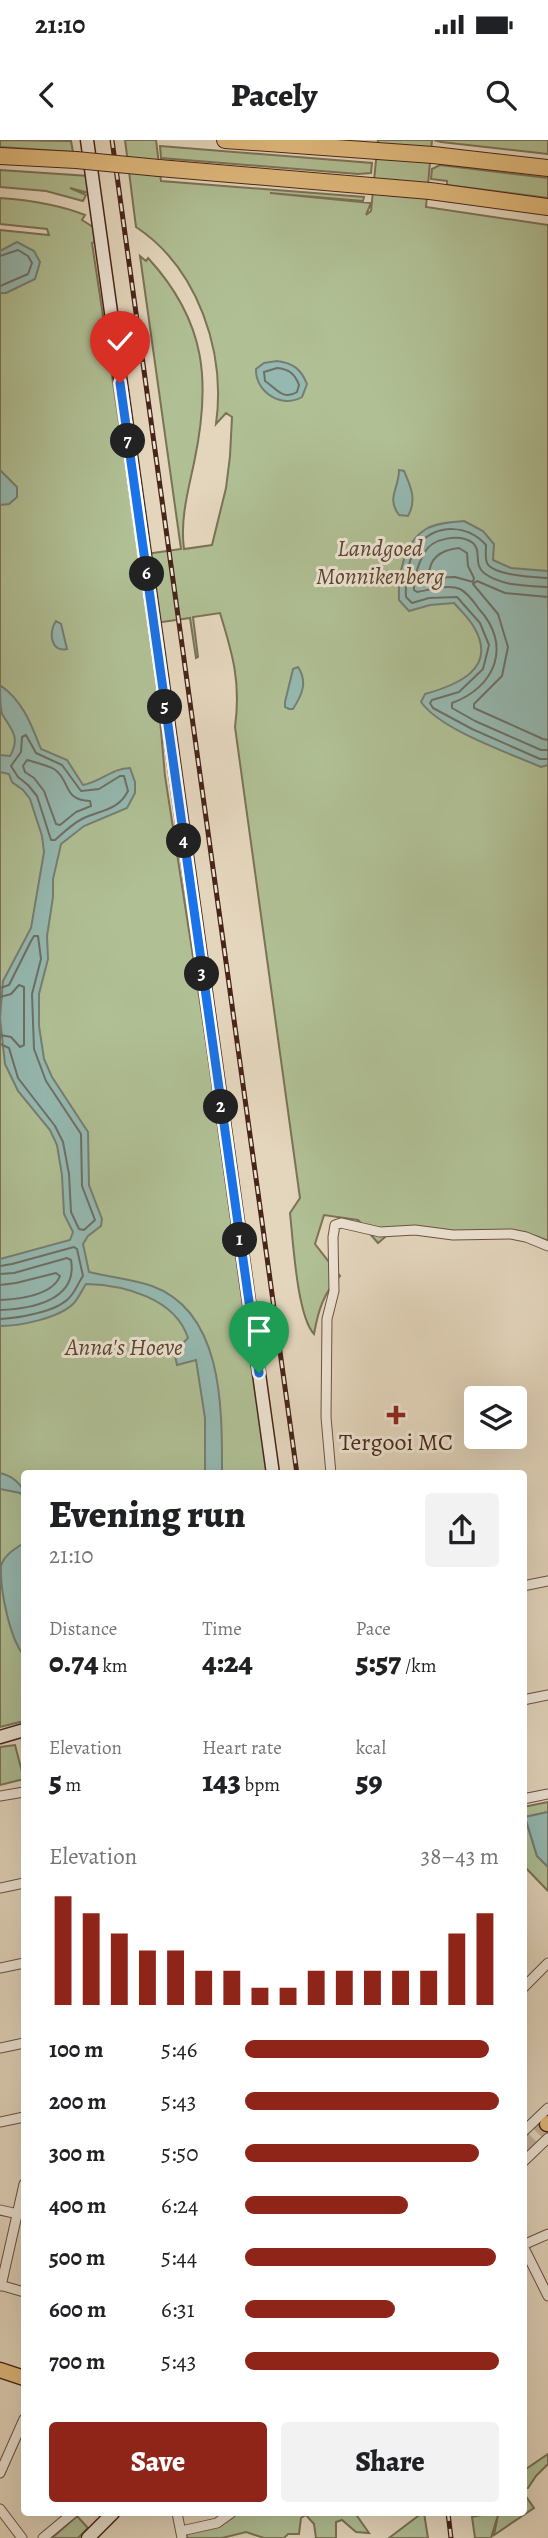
<!DOCTYPE html>
<html lang="en">
<head>
<meta charset="utf-8">
<style>
  body { margin:0; font-family:Alegreya,serif; background:#f2f2f2; color:#202124; height:100vh; display:flex; flex-direction:column; font-size:26px; white-space:nowrap }
  * { box-sizing:border-box; margin:0 }
  p { font-size:23px; color:#757577 }
  .icon { flex:none; width:38px; height:38px; fill:none; stroke:currentColor; stroke-width:2; stroke-linecap:round; stroke-linejoin:round }
  .map { position:relative; flex:1; overflow:hidden }
  .panel { position:absolute; left:21px; top:1330px; width:506px; height:1046px; display:flex; flex-direction:column; background:#fff; border-radius:7px; box-shadow:0 7px 28px #0002 }
  .panel>* { flex:none }
  .tools { position:absolute; left:464px; top:1246px; display:grid; gap:14px }
  .tools a { display:grid; place-items:center; width:63px; height:63px; border-radius:7px; background:#fff; box-shadow:0 7px 28px #0002; font-size:35px }
  .pin { position:absolute; display:grid; place-items:center; width:60px; height:60px; color:#fff; margin:-72px -30px; border-radius:50% 50% 50% 0; rotate:-45deg; box-shadow:0 0 7px #0007 }
  .pin .icon { rotate:45deg }
  .km { position:absolute; width:35px; height:35px; margin:-18px; border-radius:50%; background:#222; color:#fff; font-size:19px; line-height:35px; text-align:center }
  .round { display:grid; place-items:center; flex:none; width:74px; height:74px; border-radius:7px; background:#f2f2f2 }
  .head { display:flex; align-items:center; justify-content:space-between; height:119px; padding:0 28px }
  h1 { font-size:38px; font-weight:800; line-height:52px }
  .figures { display:grid; grid-template-columns:repeat(3,1fr); gap:10px; height:119px; padding:7px 28px }
  .figures div { display:grid; align-content:center }
  .figures b { font-size:30px; font-weight:800 }
  .figures small { font-size:19px; font-weight:400 }
  .figures p { font-size:19px }
  .chart { height:196px; padding:14px 28px }
  .chart p { display:flex; justify-content:space-between }
  .chart svg { width:100%; height:126px; margin-top:7px; stroke:#8f2418; stroke-width:6 }
  .primary-button { display:flex; gap:14px; margin-top:auto; padding:14px 28px }
  .primary-button a { flex:1; height:80px; border-radius:7px; background:#8f2418; color:#fff; font-size:28px; font-weight:800; line-height:80px; text-align:center }
  .primary-button a+a { background:#f2f2f2; color:#202124 }
  ul { padding:0 28px; list-style:none; font-size:23px }
  li { display:grid; grid-template-columns:112px 84px 1fr; align-items:center; height:52px }
  li i { height:18px; border-radius:9px; background:#8f2418 }
  .status { display:flex; justify-content:space-between; align-items:center; height:49px; padding:0 35px; background:#fff; direction:ltr }
  .status svg { height:19px; fill:currentColor }
  header { display:flex; justify-content:space-between; align-items:center; height:91px; padding:0 28px; background:#fff; font-size:32px; font-weight:800 }
  .map>svg:first-child { display:block }
  .green { fill:#b0bf94; stroke:#7c7256; stroke-width:2 }
  .water { fill:#95b9b1; stroke:#767e74; stroke-width:2 }
  .lines { fill:none; stroke-linecap:round; stroke-linejoin:round }
  .shore { stroke:#6e6f65; stroke-width:2 }
  .primary-tunnel { stroke:#c5b39c; stroke-width:14; stroke-dasharray:14 7; stroke-linecap:butt }
  .minor-casing { stroke:#6f5142; stroke-width:11 }
  .secondary-casing { stroke:#482519; stroke-width:15 }
  .primary-casing { stroke:#482519; stroke-width:17 }
  .motorway-casing { stroke:#482519; stroke-width:18 }
  .minor { stroke:#ede4d4; stroke-width:9 }
  .secondary { stroke:#ede4d4; stroke-width:12 }
  .primary { stroke:#e2bb7e; stroke-width:14 }
  .motorway { stroke:#e2bb7e; stroke-width:16 }
  .rail-casing { stroke:#482519; stroke-width:5 }
  .rail { stroke:#ede4d4; stroke-width:2.5; stroke-dasharray:8; stroke-linecap:butt }
  .motorway-bridge-casing { stroke:#482519; stroke-width:18; stroke-linecap:butt }
  .motorway-bridge { stroke:#e2bb7e; stroke-width:16 }
  .route-casing { stroke:#fff; stroke-width:14 }
  .route { stroke:#1a73e8; stroke-width:9 }
  .poi-dot { fill:#8f2418; stroke:#ede4d4; stroke-width:2.5 }
  .labels { text-anchor:middle; dominant-baseline:central; stroke-width:6; stroke-linejoin:round; paint-order:stroke }
  .park-label { font-size:24px; font-style:italic; fill:#5d4432; stroke:#ede4d4 }
  .poi-label { font-size:24px; fill:#482519; stroke:#ede4d4 }
</style>
</head>
<body>
<div class="status"><b>21:10</b><svg viewBox="0 0 49 12"><path d="M0 12V9h3v3zM5 12V6h3v6zM10 12V3h3v9zM15 12V0h3v12zM26 1h20v11H26zM47 4h2v5h-2z"/></svg></div>
<header><svg class="icon" aria-label="back" viewBox="0 0 24 24"><path d="M15 5l-7 7 7 7"/></svg>Pacely<svg class="icon" aria-label="search" viewBox="0 0 24 24"><circle cx="10" cy="10" r="6"/><path d="M15 15l6 6"/></svg></header>
<div class="map">
<svg width="548" height="2398" viewBox="0 0 548 2398">
  <rect width="100%" height="100%" fill="#e4d6bd"/>
  <filter id="stains"><feTurbulence type="fractalNoise" baseFrequency=".00286" numOctaves="4"/><feColorMatrix values="0 0 0 0 .2 0 0 0 0 .09 0 0 0 0 .02 0 0 0 .5 -.17"/></filter>
  <radialGradient id="worn" r=".72"><stop offset=".6" stop-color="#630" stop-opacity="0"/><stop offset="1" stop-color="#630" stop-opacity=".3"/></radialGradient>
  <path class="green" d="M0,0L71,1L73,12L0,7Z
    M125,0H156L161,41L364,57L363,61L270,53L371,63L366,75L371,71L378,0H432L426,67L548,85V1101C512,1084 487,1093 450,1091C433,1090 418,1084 401,1088C392,1090 385,1097 378,1103L358,1080L324,1075L315,1104L340,1136C323,1153 318,1172 314,1194C297,1176 293,1100 290,1073L300,1058L235,587C241,543 233,515 220,473L193,477L198,517L196,518L190,478L148,484L155,522L165,636L216,965L268,1333L24,1334V1581L0,1587V90L49,95L47,89L0,84V58C30,60 57,64 85,75L82,80L93,87L95,102L92,103L139,415L181,409L140,116L146,121L148,118C207,182 211,243 194,323C188,351 180,380 184,409L212,405L226,348L230,316L232,277L226,273L216,284C226,212 198,128 136,87Z
    M434,0H548V14L441,2Z
    M160,6L372,23L371,33L358,34L161,18Z
    M440,25L548,38V58L447,45V41L431,39L432,29Z
    M0,30L89,36V53L70,48L86,55L83,61L46,51L0,47Z
    M15,1605L24,1639L0,1645V1607Z
    M548,1662V1672L525,1677L537,1716L548,1727V1751L523,1725V1667Z
    M548,2314V2324L536,2336L528,2348H523V2331Z
    M523,2352L534,2368L494,2395L498,2375L491,2398H475L472,2377L491,2373H523Z
    M226,2373H355L369,2393L356,2392L342,2380L336,2382V2398H316L314,2384L306,2375L301,2378L299,2394H288L284,2398H264L246,2392L222,2398H187L186,2387L210,2383Z
    M422,2373H424L428,2398H389Z
    M77,2376L88,2388L78,2398H52Z"/>
  <path class="water" d="M17,102L34,111L40,122L35,139L6,153H0V111Z
    M277,221C293,223 301,229 307,244L302,257C282,269 255,252 256,229L264,223Z
    M0,330L17,347V357L9,364L0,365Z
    M399,330L404,331C411,347 417,360 408,376L399,375C386,358 399,349 399,330Z
    M464,381L483,391L494,404L493,420L511,428L548,431V625L541,627C509,613 441,590 421,562L425,554C457,545 497,529 475,489C470,479 461,471 454,463L430,465L409,471L399,460C398,436 403,403 426,389C436,383 452,382 464,381Z
    M56,481L61,484L67,509C51,513 48,492 56,481Z
    M298,527C308,542 302,555 293,569H289L285,567V562L293,529Z
    M0,545C23,561 31,584 41,609L67,620L83,645C101,642 112,628 130,628L135,642V653L127,668L84,686L61,704L53,739V757L47,796L48,819L39,854V886L44,919L52,937L88,992L89,1045L102,1079L101,1086L88,1096L83,1104L89,1132C109,1137 132,1139 152,1146C224,1172 222,1270 222,1333H205V1278L196,1220L177,1225L174,1212L188,1198C175,1158 124,1145 86,1144C82,1150 79,1157 74,1163C60,1178 20,1186 0,1186V1119L70,1100L73,1092L64,1074L62,1035L57,1005L50,990L18,951L5,924L0,878L3,841L31,788L44,712L42,696L30,659L23,650L12,642L9,634L0,632V615L10,616C21,597 11,589 2,574C0,567 0,553 0,545Z
    M0,1333C12,1336 25,1345 24,1358L20,1353L0,1349Z
    M24,1403V1402V1516C9,1497 0,1449 1,1426C4,1415 16,1408 24,1403Z
    M548,1672V1727L537,1716L525,1677Z"/>
  <g class="lines">
    <path class="shore" d="M0,116L18,110L28,116L32,123L28,134L0,146
      M277,228C289,229 295,234 299,245L297,252C283,261 276,248 265,241L264,232Z
      M459,408L467,413L468,426L474,438L473,442L455,437L429,438C428,418 440,410 459,408Z
      M548,438C535,437 494,436 487,423C485,418 486,410 486,405C468,385 438,383 419,404C408,416 405,441 406,457L412,463L429,458L457,457L480,483L489,505L483,529L459,552L432,560L430,563L433,568L472,589L540,619H548
      M548,447C528,446 501,446 484,433C473,424 482,411 473,403C460,393 432,398 424,413C419,423 413,439 414,450L417,452C429,450 448,444 460,449C468,453 474,462 479,469C512,505 496,547 452,563V568L475,581L541,610H548
      M548,457L505,453L477,441L473,444L498,474L508,507L502,536L474,564V568L543,599L548,600
      M26,595L36,613L62,625L81,651L99,649L120,636H124L128,651C118,671 100,670 82,679C72,684 63,693 55,700H51L37,656L28,645L18,637L11,626L21,612L22,597Z
      M27,620C34,622 47,625 54,629C71,640 62,660 90,661L91,666L76,672L60,685L56,684L44,651L34,638L25,632L23,626Z
      M0,848L9,845L31,801L34,796H38L41,819L32,854L34,909L46,941L81,994L82,1046L95,1080L84,1090L79,1089L71,1072L69,1034L63,1002L55,986L18,938L9,908L0,904
      M0,857L11,854L19,845L24,847V905L20,907L11,897L0,895
      M0,1126L12,1124L74,1107L77,1109L83,1136C78,1143 75,1153 68,1159C55,1172 18,1178 0,1179
      M0,1134L14,1133L67,1118L71,1120C78,1160 32,1169 0,1170
      M0,1145L16,1143L56,1133L60,1136C52,1156 19,1159 0,1160"/>
    <path class="primary-tunnel" d="M523,2008L547,1984"/>
    <defs>
      <path id="minor" d="M331,1334L326,1277L327,1179L334,1151L333,1097L335,1085L341,1083L380,1092L415,1090L453,1095L511,1094L526,1097L548,1106
        M523,1446L548,1441
        M523,1560L548,1555
        M0,1656L24,1652
        M523,1659L548,1654
        M0,1748L24,1743
        M0,1828L24,1823
        M523,1848L548,1823
        M0,1908L24,1903
        M0,1982L24,1977
        M523,1992L548,1968
        M523,2022L548,1998
        M0,2070L18,2074
        M523,2105L548,2094
        M523,2106L548,2156
        M0,2145L24,2152
        M1,2146L24,2044
        M0,2333L24,2279
        M0,2369L22,2398
        M177,2373L182,2398
        M181,2391L217,2383L231,2373
        M43,2398L73,2373"/>
      <path id="secondary" d="M87,0L273,1334
        M0,1597L24,1590
        M88,2398L113,2373"/>
      <path id="primary" d="M547,1984L548,1983
        M0,2230L24,2238"/>
      <path id="motorway" d="M225,0L433,15L548,28
        M0,16L76,20
        M159,28L430,51L548,67"/>
    </defs>
    <use href="#minor" class="minor-casing"/>
    <use href="#secondary" class="secondary-casing"/>
    <use href="#primary" class="primary-casing"/>
    <use href="#motorway" class="motorway-casing"/>
    <use href="#minor" class="minor"/>
    <use href="#secondary" class="secondary"/>
    <use href="#primary" class="primary"/>
    <use href="#motorway" class="motorway"/>
    <defs>
      <path id="rail" d="M112,0L297,1334
        M448,2373L451,2398"/>
    </defs>
    <use href="#rail" class="rail-casing"/>
    <use href="#rail" class="rail"/>
    <defs>
      <path id="motorway-bridge" d="M76,20L159,28"/>
    </defs>
    <use href="#motorway-bridge" class="motorway-bridge-casing"/>
    <use href="#motorway-bridge" class="motorway-bridge"/>
  </g>
  <g class="lines">
    <defs>
      <path id="route" d="M120,243L259,1233"/>
    </defs>
    <use href="#route" class="route-casing"/>
    <use href="#route" class="route"/>
  </g>
  <path class="poi-dot" d="M392.5 1264.5h7v7h7v7h-7v7h-7v-7h-7v-7h7z"/>
  <g class="labels">
    <g class="park-label">
      <text x="380" y="408">Landgoed<tspan x="380" dy="28">Monnikenberg</tspan></text>
      <text x="124" y="1207">Anna's Hoeve</text>
    </g>
    <g class="poi-label">
      <text x="396" y="1302">Tergooi MC</text>
    </g>
  </g>
  <rect width="100%" height="100%" filter="url(#stains)"/>
  <rect width="100%" height="100%" fill="url(#worn)"/>
</svg>
<div class="tools">
<a><svg class="icon" aria-label="layers" viewBox="0 0 24 24"><path d="M12 4l9 5-9 5-9-5zM3 14l9 5 9-5"/></svg></a>
</div>
<div class="pin" style="left:259px;top:1233px;background:#1e9e55"><svg class="icon" aria-label="arrive" viewBox="0 0 24 24"><path d="M6 21V4h12l-3 4 3 4H6"/></svg></div>
<div class="pin" style="left:120px;top:243px;background:#d93025"><svg class="icon" aria-label="check" viewBox="0 0 24 24"><path d="M5 12l5 5 9-10"/></svg></div>
<b class="km" style="left:240px;top:1100px">1</b>
<b class="km" style="left:221px;top:967px">2</b>
<b class="km" style="left:202px;top:834px">3</b>
<b class="km" style="left:184px;top:701px">4</b>
<b class="km" style="left:165px;top:567px">5</b>
<b class="km" style="left:147px;top:434px">6</b>
<b class="km" style="left:128px;top:301px">7</b>
<section class="panel">
<div class="head"><div><h1>Evening run</h1><p>21:10</p></div><a class="round"><svg class="icon" aria-label="share" viewBox="0 0 24 24"><path d="M12 15V3M7 8l5-5 5 5M5 13v7h14v-7"/></svg></a></div>
<div class="figures">
<div><p>Distance</p><b>0.74<small> km</small></b></div>
<div><p>Time</p><b>4:24</b></div>
<div><p>Pace</p><b>5:57<small> /km</small></b></div>
</div>
<div class="figures">
<div><p>Elevation</p><b>5<small> m</small></b></div>
<div><p>Heart rate</p><b>143<small> bpm</small></b></div>
<div><p>kcal</p><b>59</b></div>
</div>
<div class="chart"><p><span>Elevation</span>38–43 m</p>
<svg viewBox="0 0 160 44" preserveAspectRatio="none"><path d="M5 44V6M15 44V12M25 44V19M35 44V25M45 44V25M55 44V32M65 44V32M75 44V38M85 44V38M95 44V32M105 44V32M115 44V32M125 44V32M135 44V32M145 44V19M155 44V12"/></svg>
</div>
<ul>
<li><b>100 m</b>5:46<i style="width:96%"></i></li>
<li><b>200 m</b>5:43<i style="width:100%"></i></li>
<li><b>300 m</b>5:50<i style="width:92%"></i></li>
<li><b>400 m</b>6:24<i style="width:64%"></i></li>
<li><b>500 m</b>5:44<i style="width:99%"></i></li>
<li><b>600 m</b>6:31<i style="width:59%"></i></li>
<li><b>700 m</b>5:43<i style="width:100%"></i></li>
</ul>
<div class="primary-button"><a>Save</a><a>Share</a></div>
</section>
</div>
</body>
</html>
